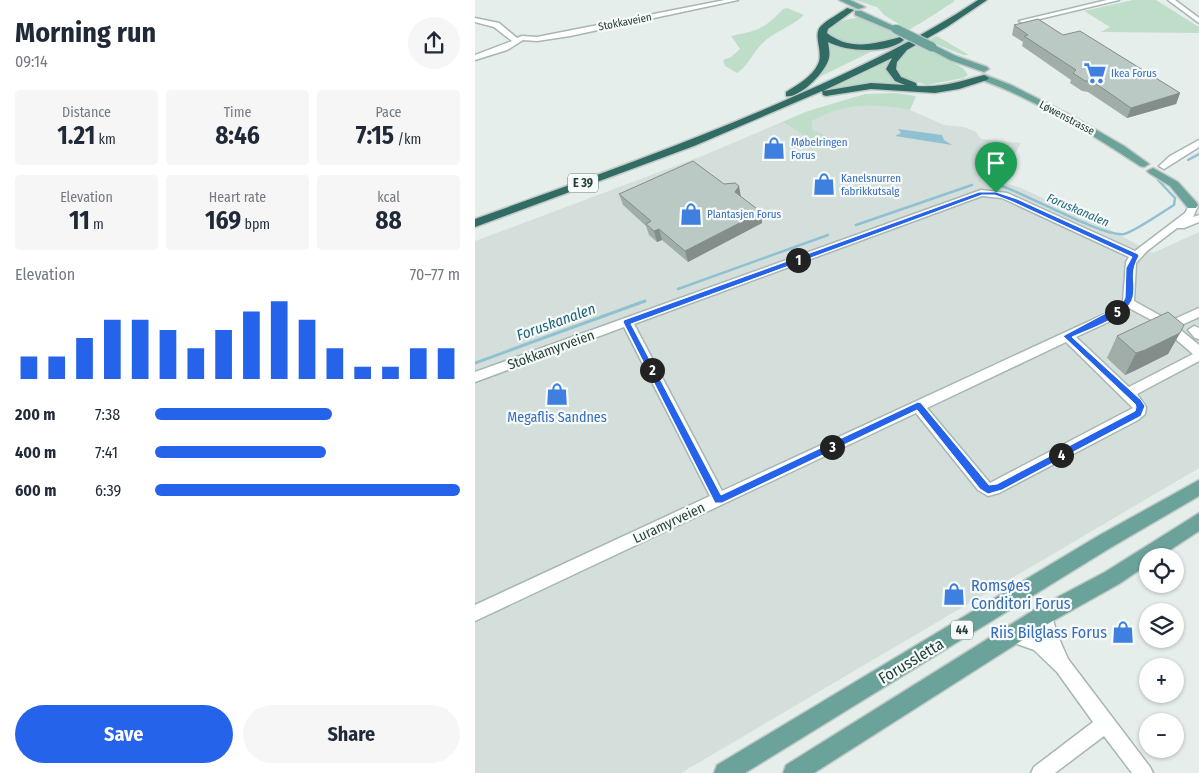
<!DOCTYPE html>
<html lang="en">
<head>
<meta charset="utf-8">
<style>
  body { margin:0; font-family:"Fira Sans Condensed",sans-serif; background:#f6f6f7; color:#1f2937; height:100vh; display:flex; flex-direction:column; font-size:19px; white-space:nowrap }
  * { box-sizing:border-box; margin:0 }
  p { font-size:16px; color:#747a83 }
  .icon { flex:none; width:28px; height:28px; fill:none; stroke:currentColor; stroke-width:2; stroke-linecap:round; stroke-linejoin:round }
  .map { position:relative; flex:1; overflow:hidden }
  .side { display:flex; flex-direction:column; background:#fff; width:475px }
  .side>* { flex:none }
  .buttons { position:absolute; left:664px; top:548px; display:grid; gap:10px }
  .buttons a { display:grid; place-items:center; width:45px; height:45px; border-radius:50%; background:#fff; box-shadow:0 1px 4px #0004; font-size:25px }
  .pin { position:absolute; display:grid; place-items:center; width:42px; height:42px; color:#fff; margin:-51px -21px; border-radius:50% 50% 50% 0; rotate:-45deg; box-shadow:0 0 5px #0007 }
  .pin .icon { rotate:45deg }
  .km { position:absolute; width:25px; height:25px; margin:-12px; border-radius:50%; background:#222; color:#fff; font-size:14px; line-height:25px; text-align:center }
  .round { display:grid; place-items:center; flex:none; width:52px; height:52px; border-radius:26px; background:#f6f6f7 }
  .overview { display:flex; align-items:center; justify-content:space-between; height:85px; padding:0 15px }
  h1 { font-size:28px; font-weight:700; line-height:38px }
  .figures { display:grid; grid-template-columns:repeat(3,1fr); gap:8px; height:85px; padding:5px 15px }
  .figures div { display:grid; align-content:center; border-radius:5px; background:#f6f6f7; text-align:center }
  .figures b { font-size:25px; font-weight:700 }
  .figures small { font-size:14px; font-weight:400 }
  .figures p { font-size:14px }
  .chart { height:140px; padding:10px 15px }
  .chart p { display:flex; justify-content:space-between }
  .chart svg { width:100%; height:90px; margin-top:5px; stroke:#2563eb; stroke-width:6 }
  .action { display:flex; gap:10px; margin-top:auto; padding:10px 15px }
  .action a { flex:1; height:58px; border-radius:30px; background:#2563eb; color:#fff; font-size:20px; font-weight:700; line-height:58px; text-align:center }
  .action a+a { background:#f6f6f7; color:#1f2937 }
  ul { padding:0 15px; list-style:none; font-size:16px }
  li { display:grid; grid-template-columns:80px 60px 1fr; align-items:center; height:38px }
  li i { height:12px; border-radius:6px; background:#2563eb }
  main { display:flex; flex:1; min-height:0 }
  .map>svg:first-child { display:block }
  .built { fill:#d4deda }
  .green { fill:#bfdeca }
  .water { fill:#90c1d1 }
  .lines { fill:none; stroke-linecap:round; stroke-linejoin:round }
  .stream-far1 { stroke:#90c1d1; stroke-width:2.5 }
  .stream { stroke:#90c1d1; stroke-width:3 }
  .minor-casing { stroke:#a8b6b3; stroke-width:3 }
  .major-casing { stroke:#c2cac8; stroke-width:3 }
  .highway-casing { stroke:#c2cac8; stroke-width:3 }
  .minor { fill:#fff; fill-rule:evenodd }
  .major { fill:#6ba299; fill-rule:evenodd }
  .highway { fill:#316c64; fill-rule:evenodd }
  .major-bridge-casing { stroke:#c2cac8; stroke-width:11; stroke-linecap:butt }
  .major-bridge { stroke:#6ba299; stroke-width:9 }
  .wall { fill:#a1ada9 }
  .shaded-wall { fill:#838d89 }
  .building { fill:#bbc9c4; stroke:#838d89 }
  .route { fill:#2563eb; stroke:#fff; fill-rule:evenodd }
  .labels { text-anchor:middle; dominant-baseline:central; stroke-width:4.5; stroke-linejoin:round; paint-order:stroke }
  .far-street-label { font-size:11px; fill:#25403b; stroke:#f6faf9 }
  .far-shop-label { font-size:11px; fill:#366cbe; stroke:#f6faf9; text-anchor:start }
  .shield { fill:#f6faf9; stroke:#647874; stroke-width:1 }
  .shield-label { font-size:12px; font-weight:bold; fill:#25403b }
  .far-water-label { font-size:12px; font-style:italic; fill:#20647b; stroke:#f6faf9 }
  .street-label { font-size:14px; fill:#25403b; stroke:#f6faf9 }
  .shop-label { font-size:14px; fill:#366cbe; stroke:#f6faf9 }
  .water-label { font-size:15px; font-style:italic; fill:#20647b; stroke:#f6faf9 }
  .near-shop-label { font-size:16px; fill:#366cbe; stroke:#f6faf9; text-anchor:start }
  .near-street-label { font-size:16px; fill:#25403b; stroke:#f6faf9 }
</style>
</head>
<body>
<main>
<section class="side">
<div class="overview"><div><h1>Morning run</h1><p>09:14</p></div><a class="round"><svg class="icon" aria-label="share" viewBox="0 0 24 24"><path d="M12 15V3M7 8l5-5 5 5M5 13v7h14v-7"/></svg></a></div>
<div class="figures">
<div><p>Distance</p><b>1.21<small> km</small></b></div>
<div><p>Time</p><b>8:46</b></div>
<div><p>Pace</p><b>7:15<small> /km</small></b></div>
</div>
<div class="figures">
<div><p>Elevation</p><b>11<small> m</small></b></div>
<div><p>Heart rate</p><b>169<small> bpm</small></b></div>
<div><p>kcal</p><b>88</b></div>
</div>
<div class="chart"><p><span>Elevation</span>70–77 m</p>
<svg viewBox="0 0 160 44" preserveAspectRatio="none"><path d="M5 44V33M15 44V33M25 44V24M35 44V15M45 44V15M55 44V20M65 44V29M75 44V20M85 44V11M95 44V6M105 44V15M115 44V29M125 44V38M135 44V38M145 44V29M155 44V29"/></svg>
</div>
<ul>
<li><b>200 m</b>7:38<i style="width:58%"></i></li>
<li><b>400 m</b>7:41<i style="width:56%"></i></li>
<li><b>600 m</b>6:39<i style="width:100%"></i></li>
</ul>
<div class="action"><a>Save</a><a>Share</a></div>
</section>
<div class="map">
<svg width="724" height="773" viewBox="0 0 724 773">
  <rect width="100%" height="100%" fill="#e6eeeb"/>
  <path class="built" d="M405,104L435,110L469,125L489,127L501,132L506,139L546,143L537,159L522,169L526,174L518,176L522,180L546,188L630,227L678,253L724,232V468L206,773H0V241L227,156L307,122L345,143L337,130V121L349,114L376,105Z"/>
  <path class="green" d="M380,0H478L480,1C454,17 407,53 375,45C368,43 360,39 353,37L351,32L354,25C388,13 387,17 419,31L427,26L409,15L402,7Z
    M658,0H681L724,27V33L626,32L635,27L609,11Z
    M312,8L329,15C316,28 296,32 284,47C276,56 273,66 262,73L250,66L248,60L256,57L265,49L256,36C283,31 289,29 308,9Z
    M462,36L494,55H488L461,44L453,49L488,68L493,75L488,78L452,85L426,77L420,68C425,51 448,43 462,36Z
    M352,41C368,50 384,50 402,49L344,77L342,75C354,64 355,57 352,41Z
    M417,56L412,67C416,78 424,82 435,86L390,84L348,90Z
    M420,93L441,96L435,110C400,103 369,102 337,121V130L353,137L345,144L307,122L333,111L390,94Z"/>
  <path class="water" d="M423,129L467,135L469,140L477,145L420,136L426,133Z"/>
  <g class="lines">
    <path class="stream-far1" d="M713,160L724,154
      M524,185C552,194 627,237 649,234C659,232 689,211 699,205L700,198L683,180
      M381,225L497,185
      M203,289L353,235"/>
    <path class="stream" d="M0,363L170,301"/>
    <defs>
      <path id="minor" d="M250,0H263L95,36L62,41L48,40L32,50L0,60V55L37,41L19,27L0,22V18L24,23L42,38L47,36L62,37Z
        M632,0H644L548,23L544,21Z
        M693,0H700L724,18V23Z
        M724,140V147L689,169L684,166L695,156Z
        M506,190L532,193L660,251L710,213L715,204H721L723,206L718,217L724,215V222L709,228H702L672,251L661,263L659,301L695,321L724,308V317L702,327L724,345V361L662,394L671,407L670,414L663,420L524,493L513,496L503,490L441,413L0,621V605L235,496L149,327L0,382V372ZM507,196L527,198L654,257L651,262L648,301L634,312L247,491L159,324ZM654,308L682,323L718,354L654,387L601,337L642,318ZM591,342L658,408L515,483L452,408Z
        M719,326L724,328V339L720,338L713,330Z
        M569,607L575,609L582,634L593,659L675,767L678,773H657L629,736L580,773H556L559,767L618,722L582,672L559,650L531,640L529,634L531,628L537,626L566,637L561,615L563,609Z"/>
      <path id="major" d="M364,0H375L390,7L383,9Z
        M380,11H386L425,29L418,31L380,15Z
        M457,44L481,56L512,67L514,69L509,72L475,60L454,49L453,47Z
        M510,75L536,85L599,117L649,146L674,164L669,167L665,166C617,134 561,100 507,80V76Z
        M678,168L703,182L721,202L723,205L721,208H713L695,186L674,173L672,171Z
        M724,480V496L635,548L270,773H239L242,765L623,536Z
        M724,513V531L686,556H672V565L644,584L576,622L339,773H308L311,765L562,608L630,572Z"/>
      <path id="highway" d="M503,0H512L472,27L432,50L422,62L421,69L426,77L441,83L442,86C466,88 486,81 509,75L514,78L512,80L484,89L460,93L396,89L351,96L348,95L347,91L219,146L0,227V219C108,180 217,142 322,95C384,68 446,38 503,0ZM417,58L411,69L420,81L430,85L396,83L348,91Z
        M372,8L379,10L353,29L352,33C375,51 399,44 425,37L429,40C412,54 372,52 353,42C354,48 355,53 354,58C351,72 324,99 311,96V92C322,85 337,77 343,64C349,52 337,35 346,26C353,19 364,14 372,8Z"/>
    </defs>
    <use href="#minor" class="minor-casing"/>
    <use href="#major" class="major-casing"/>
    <use href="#highway" class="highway-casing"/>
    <use href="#minor" class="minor"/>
    <use href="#major" class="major"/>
    <use href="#highway" class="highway"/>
    <defs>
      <path id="major-bridge" d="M421,29L457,47"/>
    </defs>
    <use href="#major-bridge" class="major-bridge-casing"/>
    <use href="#major-bridge" class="major-bridge"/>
  </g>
  <path class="wall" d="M539,25L588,35L705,93L701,104L652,118L613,92L607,91L595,83L596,80L547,46L548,42L537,35Z
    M144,194L266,197L286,212L287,223L213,262L187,240L182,242L174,235L171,226L148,205Z
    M705,333L693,354L659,371L650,375L632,358L642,336Z"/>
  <path class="shaded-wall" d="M705,93L701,104L652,118L656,108Z
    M264,186L266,197L260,192Z
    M286,212L287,223L213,262L210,251Z
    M184,229L187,240L182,242L179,231Z
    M705,333L693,354L659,371L650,375L661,353Z"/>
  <path class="building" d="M563,19L588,35L605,31L705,93L656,108L617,81H610L598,73L601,70L549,36L553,35L539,25Z
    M218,161L249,184L260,183L264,186L260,192L286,212L210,251L184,229L179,231L171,224L176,221L144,194Z
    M693,312L709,325L705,333L670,350L661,353L642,336Z"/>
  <path class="route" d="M504,192H521L542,199L663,254L664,256C654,274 661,280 658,297C653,317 614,329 597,337L666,400L670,406L666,416L527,490L513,494L505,489L442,410L247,503H240L148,322L149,320ZM507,195H520L538,202L657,257L651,268L650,298L646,305L588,336L660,404L661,407L660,411L522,484L514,485L446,403L443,402L246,495L156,324Z"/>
  <defs>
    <symbol id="supermarket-bare" viewBox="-9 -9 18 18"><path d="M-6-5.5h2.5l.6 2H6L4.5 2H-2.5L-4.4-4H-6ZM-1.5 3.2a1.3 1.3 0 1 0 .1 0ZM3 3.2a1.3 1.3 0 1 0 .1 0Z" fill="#3f7fe0" stroke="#f6faf9" stroke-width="2.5" paint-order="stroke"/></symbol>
    <symbol id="shop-bare" viewBox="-9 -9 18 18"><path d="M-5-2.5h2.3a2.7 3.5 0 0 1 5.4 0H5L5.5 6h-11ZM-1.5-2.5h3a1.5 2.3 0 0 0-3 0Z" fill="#3f7fe0" stroke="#f6faf9" stroke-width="2.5" paint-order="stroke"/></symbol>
  </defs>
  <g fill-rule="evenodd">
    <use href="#supermarket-bare" x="604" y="57" width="32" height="32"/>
    <use href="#shop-bare" x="283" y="132" width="32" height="32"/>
    <use href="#shop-bare" x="333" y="168" width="32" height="32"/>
    <use href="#shop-bare" x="200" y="198" width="32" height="32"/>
    <use href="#shop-bare" x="66" y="378" width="32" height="32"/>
    <use href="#shop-bare" x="463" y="578" width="32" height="32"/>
    <use href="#shop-bare" x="632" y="616" width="32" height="32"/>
  </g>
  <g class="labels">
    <g class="far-street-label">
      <text transform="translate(150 22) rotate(-11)">Stokkaveien</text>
      <text transform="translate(592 118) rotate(28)">Løwenstrasse</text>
    </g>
    <g class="far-shop-label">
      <text x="636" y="73">Ikea Forus</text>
      <text x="316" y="142">Møbelringen<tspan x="316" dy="13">Forus</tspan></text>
      <text x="366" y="178">Kanelsnurren<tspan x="366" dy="13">fabrikkutsalg</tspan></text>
      <text x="232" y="214">Plantasjen Forus</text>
    </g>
    <g class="shield">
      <rect x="93" y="173.5" width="30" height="19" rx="4"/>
      <rect x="476" y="620.5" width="22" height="19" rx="4"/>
    </g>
    <g class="shield-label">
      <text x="108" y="183">E 39</text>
      <text x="487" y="630">44</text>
    </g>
    <g class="far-water-label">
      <text transform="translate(603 210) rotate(23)">Foruskanalen</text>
    </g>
    <g class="street-label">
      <text transform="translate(76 350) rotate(-20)">Stokkamyrveien</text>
      <text transform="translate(194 523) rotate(-25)">Luramyrveien</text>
    </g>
    <g class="shop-label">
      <text x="82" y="417">Megaflis Sandnes</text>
    </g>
    <g class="water-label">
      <text transform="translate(81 322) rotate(-20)">Foruskanalen</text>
    </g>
    <g class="near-shop-label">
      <text x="496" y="585">Romsøes<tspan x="496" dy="18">Conditori Forus</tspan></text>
      <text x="632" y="632" text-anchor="end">Riis Bilglass Forus</text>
    </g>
    <g class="near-street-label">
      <text transform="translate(436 661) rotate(-31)">Forussletta</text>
    </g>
  </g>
</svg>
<div class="buttons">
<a><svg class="icon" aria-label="locate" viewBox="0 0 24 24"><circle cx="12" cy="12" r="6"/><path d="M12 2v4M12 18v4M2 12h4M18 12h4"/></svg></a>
<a><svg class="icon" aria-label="layers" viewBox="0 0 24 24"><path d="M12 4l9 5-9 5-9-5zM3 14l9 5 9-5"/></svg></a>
<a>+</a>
<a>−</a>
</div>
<div class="pin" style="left:521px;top:193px;background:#1e9e55"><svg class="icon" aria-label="arrive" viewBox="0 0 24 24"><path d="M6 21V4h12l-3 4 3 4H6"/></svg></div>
<b class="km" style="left:323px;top:260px">1</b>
<b class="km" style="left:177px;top:370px">2</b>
<b class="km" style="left:357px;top:447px">3</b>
<b class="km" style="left:586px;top:455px">4</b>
<b class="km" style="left:642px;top:312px">5</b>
</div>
</main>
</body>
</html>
